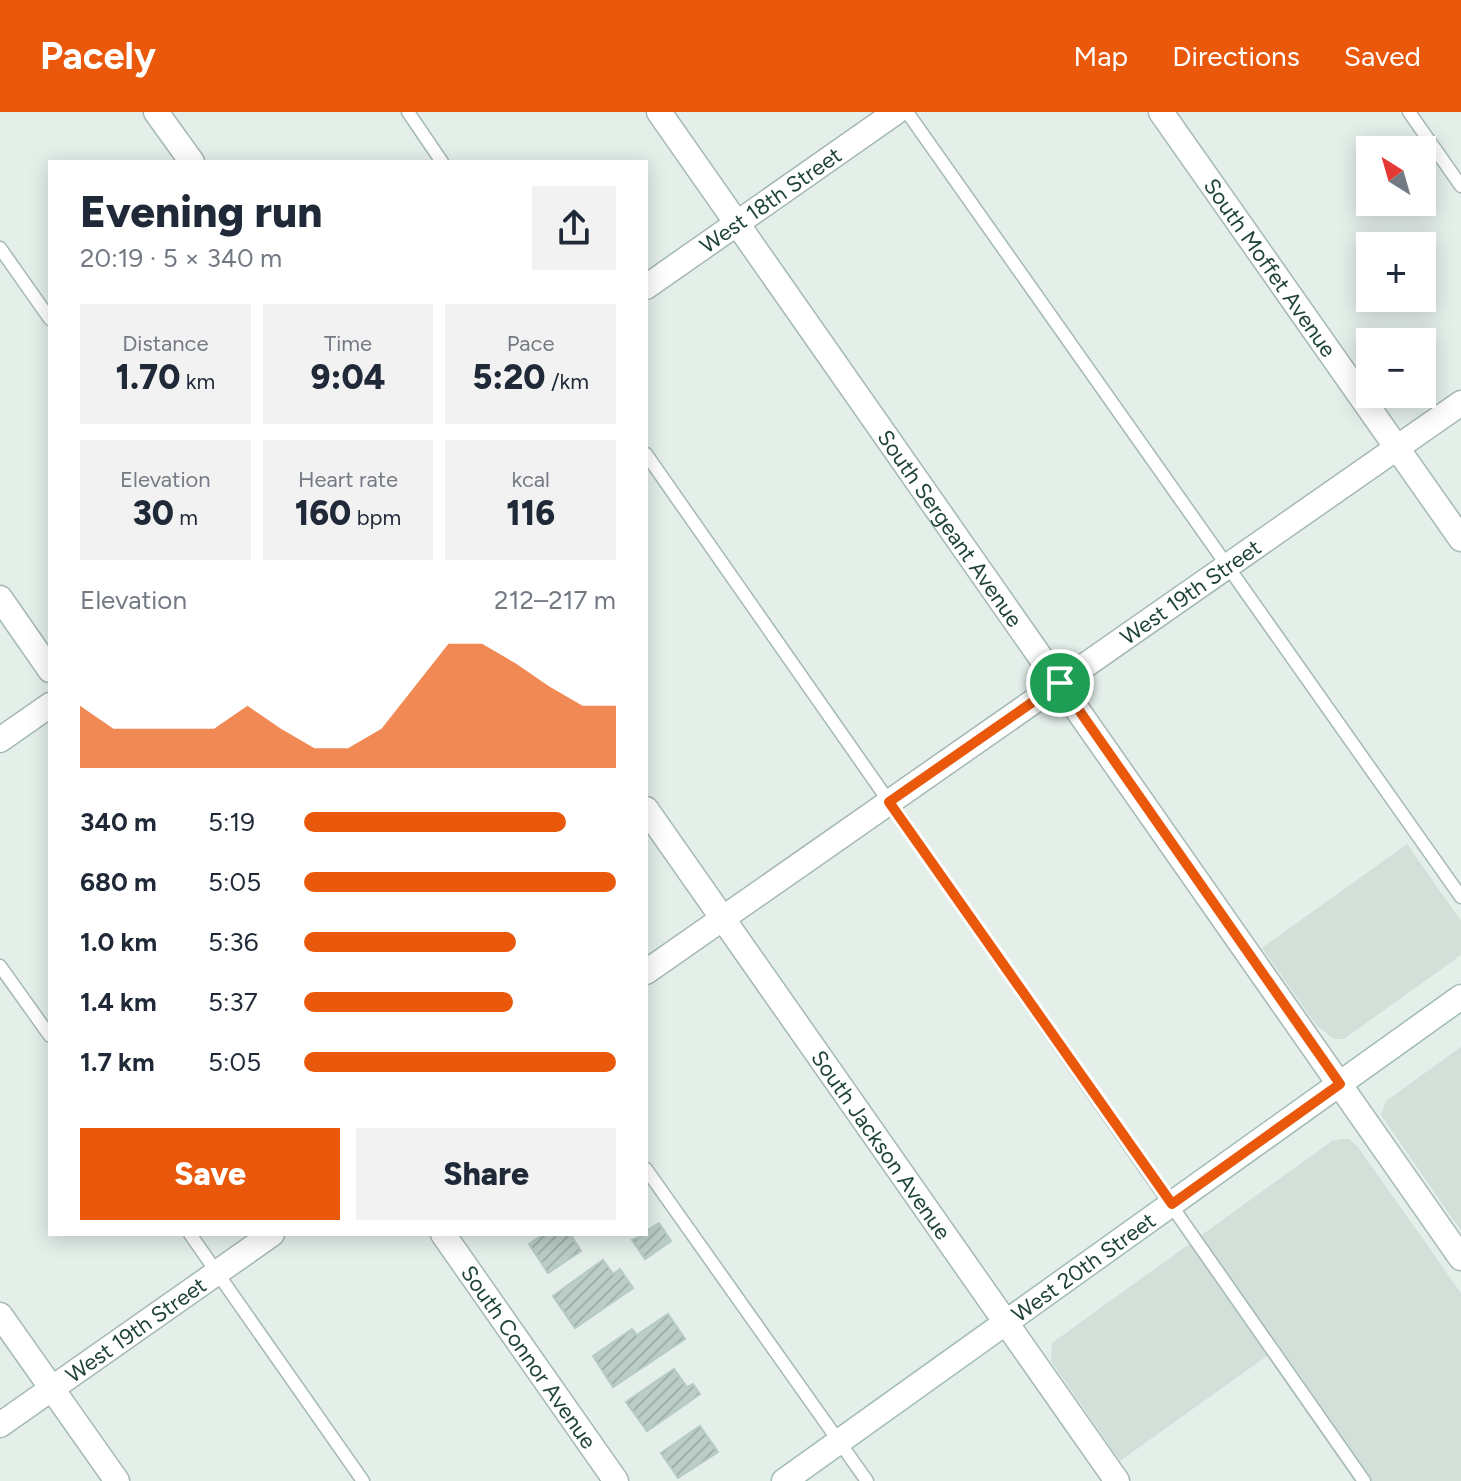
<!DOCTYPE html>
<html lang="en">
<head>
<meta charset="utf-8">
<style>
  body { margin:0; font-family:Figtree,sans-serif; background:#f2f2f3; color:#1f2937; height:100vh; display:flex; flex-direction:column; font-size:30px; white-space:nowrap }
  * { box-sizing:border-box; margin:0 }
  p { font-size:26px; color:#747a83 }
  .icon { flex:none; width:44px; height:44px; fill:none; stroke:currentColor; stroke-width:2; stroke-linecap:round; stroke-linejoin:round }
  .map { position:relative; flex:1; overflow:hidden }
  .side { position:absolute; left:48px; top:48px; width:600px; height:1076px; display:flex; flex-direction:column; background:#fff; border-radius:0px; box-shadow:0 4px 20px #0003 }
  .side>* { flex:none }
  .needle { width:52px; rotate:323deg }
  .tools { position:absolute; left:1356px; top:24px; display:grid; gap:16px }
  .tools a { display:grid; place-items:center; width:80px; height:80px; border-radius:0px; background:#fff; box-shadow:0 4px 20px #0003; font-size:40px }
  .pin { position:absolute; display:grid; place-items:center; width:68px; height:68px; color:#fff; margin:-34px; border:4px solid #fff; border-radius:50%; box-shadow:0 2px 8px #0007 }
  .round { display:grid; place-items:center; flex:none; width:84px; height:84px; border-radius:0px; background:#f2f2f3 }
  .overview { display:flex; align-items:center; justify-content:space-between; height:136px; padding:0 32px }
  h1 { font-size:44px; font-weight:800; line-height:60px }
  .stats { display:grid; grid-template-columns:repeat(3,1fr); gap:12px; height:136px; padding:8px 32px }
  .stats div { display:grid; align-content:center; border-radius:0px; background:#f2f2f3; text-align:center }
  .stats b { font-size:34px; font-weight:800 }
  .stats small { font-size:22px; font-weight:400 }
  .stats p { font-size:22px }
  .chart { height:224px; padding:16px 32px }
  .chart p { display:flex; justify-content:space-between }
  .chart svg { width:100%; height:144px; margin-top:8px; fill:#ea580c; opacity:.7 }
  .cta { display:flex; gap:16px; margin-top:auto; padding:16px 32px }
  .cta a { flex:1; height:92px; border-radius:0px; background:#ea580c; color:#fff; font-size:32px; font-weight:800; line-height:92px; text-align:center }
  .cta a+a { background:#f2f2f3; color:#1f2937 }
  ul { padding:0 32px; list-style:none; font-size:26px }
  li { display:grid; grid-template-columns:128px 96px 1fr; align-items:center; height:60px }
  li i { height:20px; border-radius:10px; background:#ea580c }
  header { display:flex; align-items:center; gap:48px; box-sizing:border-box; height:112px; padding:0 40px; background:#ea580c; color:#fff }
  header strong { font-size:38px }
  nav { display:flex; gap:44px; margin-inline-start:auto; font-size:28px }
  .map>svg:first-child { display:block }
  .built { fill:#d2e0d9 }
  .building { fill:url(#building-hatch); stroke:#b5cac2; stroke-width:2 }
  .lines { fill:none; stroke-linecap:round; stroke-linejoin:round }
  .lane-casing { stroke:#a5b8b2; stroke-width:15 }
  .street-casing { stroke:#a5b8b2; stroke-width:27 }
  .secondary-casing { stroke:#a1bcb3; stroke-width:27 }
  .lane { stroke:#fff; stroke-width:12 }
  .street { stroke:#fff; stroke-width:24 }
  .secondary { stroke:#fff; stroke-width:24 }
  .route-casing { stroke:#fff; stroke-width:16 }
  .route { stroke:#ea580c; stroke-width:10 }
  .labels { text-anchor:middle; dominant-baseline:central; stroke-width:7; stroke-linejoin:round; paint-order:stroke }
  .street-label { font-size:22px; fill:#20443b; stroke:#f5fbf8 }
</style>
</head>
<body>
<header>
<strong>Pacely</strong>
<nav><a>Map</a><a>Directions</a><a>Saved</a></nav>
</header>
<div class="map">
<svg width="1461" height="1369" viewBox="0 0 1461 1369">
  <defs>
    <pattern id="building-hatch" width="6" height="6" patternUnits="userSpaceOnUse" patternTransform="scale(2)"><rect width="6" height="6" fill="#bccdc6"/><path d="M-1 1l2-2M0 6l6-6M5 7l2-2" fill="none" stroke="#a1b1ab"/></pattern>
  </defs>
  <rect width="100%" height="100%" fill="#e4efea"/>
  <path class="built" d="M1407,732L1461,809V843L1344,927H1334L1317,914L1262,836Z
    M1461,935V1119L1381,1003L1386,989Z
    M1341,1027H1349L1358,1035L1461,1181V1369H1354L1267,1244L1120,1349L1051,1249L1052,1231L1332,1029Z"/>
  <path class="building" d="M659,1111L671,1129L645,1147L632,1128L646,1122V1119Z
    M544,1122H570L581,1139L548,1161L529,1132Z
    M603,1148L613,1162L620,1157L633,1176L575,1216L553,1184Z
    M668,1202L685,1227L613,1275L593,1244L632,1217L637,1223Z
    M674,1257L687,1275L693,1272L700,1282L647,1319L626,1290Z
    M700,1314L718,1340L678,1366L661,1341Z"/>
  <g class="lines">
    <defs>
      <path id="lane" d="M408,0L442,50
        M907,0L1461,785
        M1409,0L1461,74
        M0,136L50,207
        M646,342L1364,1369
        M0,854L50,924
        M646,1057L867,1369
        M190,1122L363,1369"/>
      <g id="street">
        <path d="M156,0L192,50"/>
        <path id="s1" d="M659,0L1461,1146"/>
        <path id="s2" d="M1161,0L1461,427"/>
        <path id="s3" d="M646,175L896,0"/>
        <path d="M0,486L50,558"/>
        <path d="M0,628L50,593"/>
        <path id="s4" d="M646,697L1117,1369"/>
        <path id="s5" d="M646,860L1461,291"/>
        <path id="s6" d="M443,1122L616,1369"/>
        <path d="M0,1203L117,1369"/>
        <path id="s7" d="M0,1313L272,1122"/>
      </g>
      <g id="secondary">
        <path id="s8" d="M784,1369L1461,885"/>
      </g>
    </defs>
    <use href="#lane" class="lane-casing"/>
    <use href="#street" class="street-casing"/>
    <use href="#secondary" class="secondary-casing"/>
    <use href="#lane" class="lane"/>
    <use href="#street" class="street"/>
    <use href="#secondary" class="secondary"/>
  </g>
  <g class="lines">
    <defs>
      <path id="route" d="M1060,571L1340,972L1172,1092L889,690Z"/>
    </defs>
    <use href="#route" class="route-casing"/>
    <use href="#route" class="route"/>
  </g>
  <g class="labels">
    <g class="street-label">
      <text stroke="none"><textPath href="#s3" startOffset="152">West 18th Street</textPath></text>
      <text stroke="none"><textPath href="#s2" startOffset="190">South Moffet Avenue</textPath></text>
      <text stroke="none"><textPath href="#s1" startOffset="508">South Sergeant Avenue</textPath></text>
      <text stroke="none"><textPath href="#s5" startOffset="664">West 19th Street</textPath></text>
      <text stroke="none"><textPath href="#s4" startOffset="410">South Jackson Avenue</textPath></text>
      <text stroke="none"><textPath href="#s8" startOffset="368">West 20th Street</textPath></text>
      <text stroke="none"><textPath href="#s7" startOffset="166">West 19th Street</textPath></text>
      <text stroke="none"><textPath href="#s6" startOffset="150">South Connor Avenue</textPath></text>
    </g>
  </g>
</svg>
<div class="tools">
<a><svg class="needle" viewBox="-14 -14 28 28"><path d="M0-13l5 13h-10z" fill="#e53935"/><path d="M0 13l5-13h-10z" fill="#747a83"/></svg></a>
<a>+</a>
<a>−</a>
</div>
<div class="pin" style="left:1060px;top:571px;background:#1e9e55"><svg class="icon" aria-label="arrive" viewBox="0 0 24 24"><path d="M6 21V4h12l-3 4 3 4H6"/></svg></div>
<section class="side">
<div class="overview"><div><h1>Evening run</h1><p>20:19 · 5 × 340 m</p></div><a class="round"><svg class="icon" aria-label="share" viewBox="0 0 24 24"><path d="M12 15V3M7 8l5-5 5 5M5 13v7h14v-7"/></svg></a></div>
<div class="stats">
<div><p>Distance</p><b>1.70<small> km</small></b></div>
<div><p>Time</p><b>9:04</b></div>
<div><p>Pace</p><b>5:20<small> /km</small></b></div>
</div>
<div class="stats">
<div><p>Elevation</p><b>30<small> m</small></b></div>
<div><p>Heart rate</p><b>160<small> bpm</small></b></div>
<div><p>kcal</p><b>116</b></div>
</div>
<div class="chart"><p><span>Elevation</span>212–217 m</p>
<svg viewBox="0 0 160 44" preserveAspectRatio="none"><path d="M0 44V25L10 32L20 32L30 32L40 32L50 25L60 32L70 38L80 38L90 32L100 19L110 6L120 6L130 12L140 19L150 25L160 25V44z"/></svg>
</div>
<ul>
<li><b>340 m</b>5:19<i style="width:84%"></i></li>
<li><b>680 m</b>5:05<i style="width:100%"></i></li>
<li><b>1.0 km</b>5:36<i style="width:68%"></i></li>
<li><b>1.4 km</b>5:37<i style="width:67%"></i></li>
<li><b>1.7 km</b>5:05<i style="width:100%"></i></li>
</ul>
<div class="cta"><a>Save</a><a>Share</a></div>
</section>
</div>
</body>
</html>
